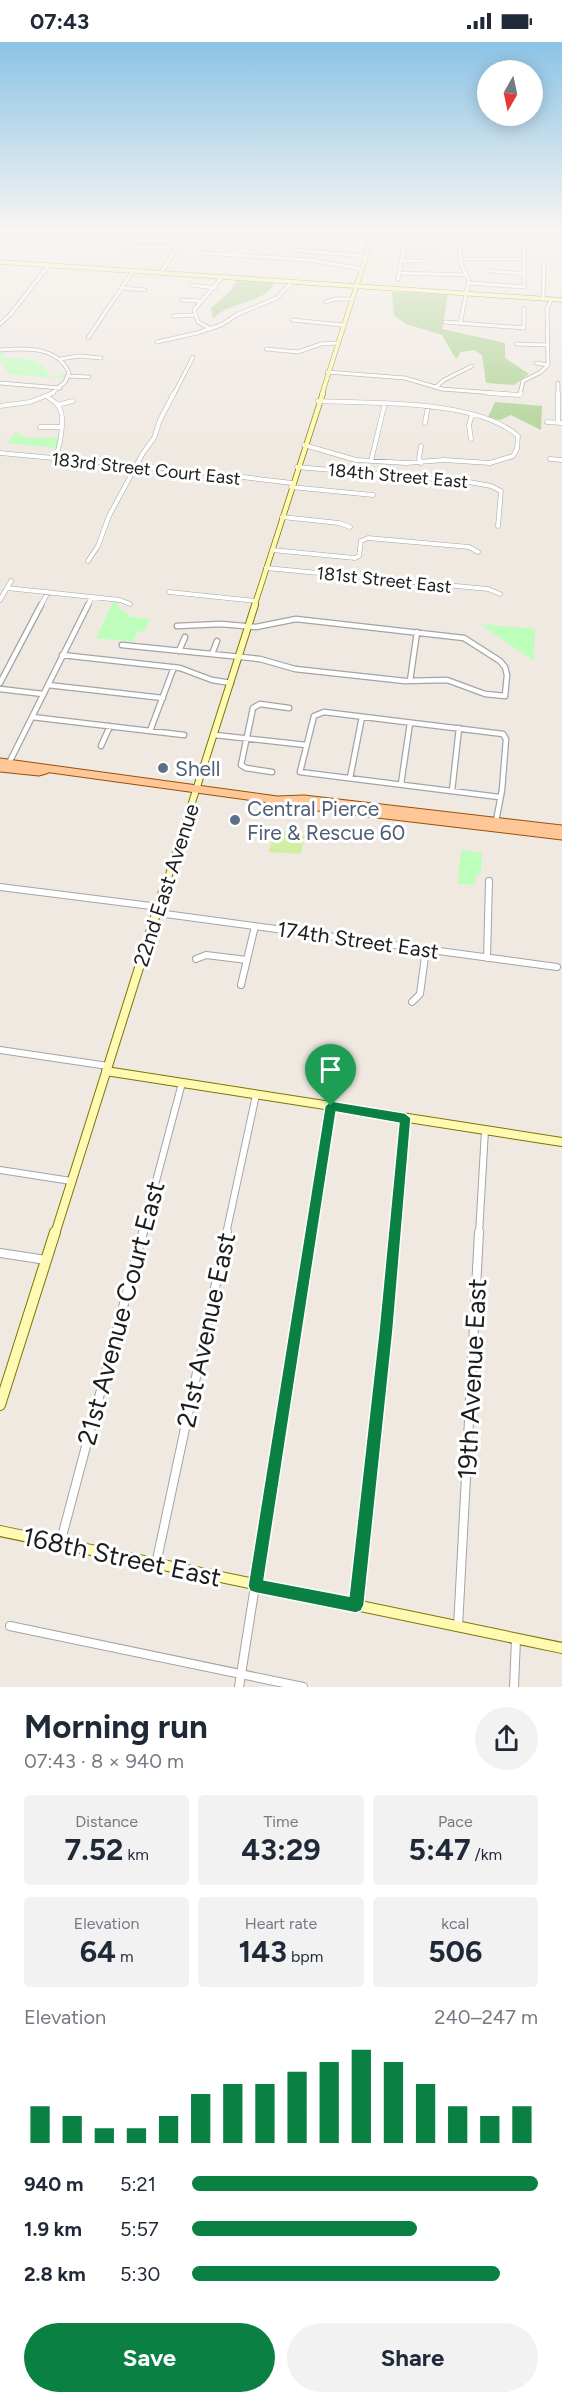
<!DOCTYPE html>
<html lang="en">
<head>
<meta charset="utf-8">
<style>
  body { margin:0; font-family:Figtree,sans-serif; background:#f2f2f3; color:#1f2937; height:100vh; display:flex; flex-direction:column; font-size:22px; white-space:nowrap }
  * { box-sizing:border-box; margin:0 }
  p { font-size:20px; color:#747a83 }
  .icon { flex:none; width:33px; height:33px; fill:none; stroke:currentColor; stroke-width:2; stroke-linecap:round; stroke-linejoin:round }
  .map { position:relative; height:1645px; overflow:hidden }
  .drawer { display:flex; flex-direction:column; background:#fff; flex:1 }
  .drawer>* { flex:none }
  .needle { width:39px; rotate:189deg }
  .buttons { position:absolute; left:477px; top:18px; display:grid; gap:12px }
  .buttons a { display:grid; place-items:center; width:66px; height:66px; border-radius:50%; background:#fff; box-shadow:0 3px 15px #0003; font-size:30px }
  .pin { position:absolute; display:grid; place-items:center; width:51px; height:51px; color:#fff; margin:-62px -26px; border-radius:50% 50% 50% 0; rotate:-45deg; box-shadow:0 0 6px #0007 }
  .pin .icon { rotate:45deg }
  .round { display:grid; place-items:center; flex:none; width:63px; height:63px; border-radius:32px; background:#f2f2f3 }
  .head { display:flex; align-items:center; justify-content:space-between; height:102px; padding:0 24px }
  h1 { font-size:33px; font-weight:700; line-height:45px }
  .stats { display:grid; grid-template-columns:repeat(3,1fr); gap:9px; height:102px; padding:6px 24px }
  .stats div { display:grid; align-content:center; border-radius:6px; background:#f2f2f3; text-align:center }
  .stats b { font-size:30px; font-weight:700 }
  .stats small { font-size:16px; font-weight:400 }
  .stats p { font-size:16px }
  .chart { height:168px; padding:12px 24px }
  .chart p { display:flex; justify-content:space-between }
  .chart svg { width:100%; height:108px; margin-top:6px; stroke:#0b8043; stroke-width:6 }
  .cta { display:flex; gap:12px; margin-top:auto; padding:12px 24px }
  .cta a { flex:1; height:69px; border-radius:36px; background:#0b8043; color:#fff; font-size:24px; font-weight:700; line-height:69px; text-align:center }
  .cta a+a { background:#f2f2f3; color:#1f2937 }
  ul { padding:0 24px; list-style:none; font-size:20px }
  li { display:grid; grid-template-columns:96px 72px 1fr; align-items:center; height:45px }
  li i { height:15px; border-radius:8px; background:#0b8043 }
  .status { display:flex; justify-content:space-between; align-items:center; height:42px; padding:0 30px; background:#fff; direction:ltr }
  .status svg { height:16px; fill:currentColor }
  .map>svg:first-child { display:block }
  .grass { fill:#d2eea3 }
  .forest { fill:#aed393 }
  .park { fill:#befebb }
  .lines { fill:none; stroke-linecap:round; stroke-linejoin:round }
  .street-far4-casing { stroke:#a4a4a4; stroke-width:4.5 }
  .street-far3-casing { stroke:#a4a4a4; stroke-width:5 }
  .street-far2-casing { stroke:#a4a4a4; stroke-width:7 }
  .street-far1-casing { stroke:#a4a4a4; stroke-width:8 }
  .street-casing { stroke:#a4a4a4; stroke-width:10 }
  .secondary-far4-casing { stroke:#797700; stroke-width:5 }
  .secondary-far3-casing { stroke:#797700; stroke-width:6 }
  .secondary-far2-casing { stroke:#797700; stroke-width:8 }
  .secondary-far1-casing { stroke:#797700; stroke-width:10 }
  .secondary-casing { stroke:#797700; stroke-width:12 }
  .primary-casing { stroke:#975200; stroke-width:9 }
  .street-far4 { stroke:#fff; stroke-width:3 }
  .street-far3 { stroke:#fff; stroke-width:4 }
  .street-far2 { stroke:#fff; stroke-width:4.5 }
  .street-far1 { stroke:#fff; stroke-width:6 }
  .street { stroke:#fff; stroke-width:8 }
  .secondary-far4 { stroke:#fff9b1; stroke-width:4 }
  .secondary-far3 { stroke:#fff9b1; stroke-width:4.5 }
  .secondary-far2 { stroke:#fff9b1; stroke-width:6 }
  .secondary-far1 { stroke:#fff9b1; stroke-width:8 }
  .secondary { stroke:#fff9b1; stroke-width:10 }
  .primary { stroke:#ffc698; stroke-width:7 }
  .route { fill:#0b8043; stroke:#fff; stroke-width:1.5; fill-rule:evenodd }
  .service-dot { fill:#5c6f8a; stroke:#fff; stroke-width:2 }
  .labels { text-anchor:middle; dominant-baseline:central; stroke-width:6; stroke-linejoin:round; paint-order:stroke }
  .far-street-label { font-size:18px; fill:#1d1d1d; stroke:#fff }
  .service-label { font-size:21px; fill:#4e5e75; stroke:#fff; text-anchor:start }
  .street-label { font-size:21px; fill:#1d1d1d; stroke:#fff }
  .near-street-label { font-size:26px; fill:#1d1d1d; stroke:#fff }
</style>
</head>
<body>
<div class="status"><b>07:43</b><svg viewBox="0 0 49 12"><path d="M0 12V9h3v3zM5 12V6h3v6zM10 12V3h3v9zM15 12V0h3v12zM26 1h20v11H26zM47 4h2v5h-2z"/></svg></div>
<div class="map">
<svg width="562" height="1645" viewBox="0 0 562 1645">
  <rect width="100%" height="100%" fill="#f0e9e2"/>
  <path class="grass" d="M280,790L305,793L301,812L268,810L274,792L279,793Z"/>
  <path class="forest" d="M236,239L274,241C266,258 244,259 229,266C223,268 218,273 213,276L211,266L231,249Z
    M392,250L448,253L442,287L505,301V316L529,332L514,343L486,341L482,313L474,308L461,310L456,317L442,293L406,282L394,273Z
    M495,360L542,364L541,388L511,373L500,378L488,375Z"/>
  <path class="park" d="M4,309L3,316C19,316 44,315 49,334L59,335L60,332H66L65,337L8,332L0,318V310Z
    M16,390L26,396H58V406L7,401Z
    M113,560H117L119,567L124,569L130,575L150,577L144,590L137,589L133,600L96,596Z
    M480,582L535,587L534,619Z
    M461,808L482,811L481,830L475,835L476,843L458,842Z"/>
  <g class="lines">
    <defs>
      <path id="street-far4" d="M294,186H302L292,208L366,214
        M560,186L562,189
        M373,191L437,195L459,205L461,222L469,238L460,282
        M237,194L297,197
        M437,195L447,186
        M217,199L235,200
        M454,201L485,197L523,186
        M117,204L177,205
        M403,205H434
        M203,211L310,218L362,227
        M232,213L236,207L234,199L242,186
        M461,217H525
        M401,219H423
        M490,229L524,232
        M161,231L189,186
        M399,231L467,233
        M398,237L407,192
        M469,241L524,245V203
        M191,243L216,246
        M123,246L145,248
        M543,257L544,222
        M182,258L199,259
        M326,260L335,257H352
        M173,274L194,273
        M292,278L343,283
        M445,280L524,286V266
        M0,282L10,273L48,224
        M211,287L198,280L194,268L222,235
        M88,296L133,229
        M157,300L197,291L221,283L238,272L277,256L292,240
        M516,302L548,303
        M266,307L298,310L321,302L337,301
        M0,308C25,306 58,304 69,331L65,340L51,352
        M60,317L79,314L101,316
        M536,321L548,323
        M327,330L405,336L442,347L507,352
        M69,334L89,335
        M0,341L60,346
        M558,341V352
        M436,345L444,338L472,324
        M174,352L193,315
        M520,352L523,339L541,330L548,323L547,267L551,258"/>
      <path id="street-far3" d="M488,351L520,353L521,351
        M558,351V380
        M46,354C51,357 58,361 60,367C65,377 60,408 54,418
        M57,363L73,359
        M0,364L30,360L53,351
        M547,380L562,381
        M425,381L428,364
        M40,385H61
        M471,397L469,383L472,373
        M304,403L356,418L406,421L444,418L490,421L513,414L517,407L518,394C477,357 373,362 318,359
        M421,404L419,416L421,421
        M0,411L193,429L292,441
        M550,417L562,418
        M371,419L385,361
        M297,425L469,440L491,444L501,449L498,484
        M291,445L373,453
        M282,475L339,481L350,485
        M272,508L355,516L359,514L361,499L368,496L469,505L478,510
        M88,519L98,504L109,474L143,411L154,396L160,378L174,351
        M266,526L488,547L500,552
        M7,546L120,558L130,562
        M169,550L256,559
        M0,558L11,539
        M40,565L48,550
        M87,565L92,555"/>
      <path id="street-far2" d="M122,603L260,617L295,627L405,639L447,638L485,652L505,654L507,633L505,625L500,619L464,596L296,577L256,585L221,582L177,584
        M179,609L185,595
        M212,612L217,599
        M62,613L180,626L212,638L231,641
        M410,639L417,590
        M0,641L41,563
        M48,643L163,656
        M0,647L43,652
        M32,675L184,693
        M150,689L174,625
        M215,693L306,703
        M101,704L110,684
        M9,721L88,563
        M272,730L246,726L241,723L253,666L260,662L289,666
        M350,736L362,675
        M401,742L410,681
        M452,749L459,686
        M496,779L502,748L506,697L503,692L324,670L314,674L300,730L499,755"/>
      <path id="street-far1" d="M0,845L159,865
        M158,871L557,925
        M487,916L489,839
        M196,917L206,913L247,918
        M241,943L255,884
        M412,960L420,952L426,907
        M0,1008L108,1024
        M0,1128L71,1139
        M142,1192L182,1041
        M226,1192L256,1053
        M311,1192L331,1064
        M395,1192L405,1076
        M479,1192L485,1088"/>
      <path id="street" d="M0,1211L46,1218
        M60,1502L143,1190
        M156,1522L227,1190
        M356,1563L395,1190
        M10,1584L303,1645
        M458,1585L479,1190
        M239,1645L311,1190
        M514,1645L516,1597"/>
      <path id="secondary-far4" d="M0,220L562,258
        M322,352L375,186"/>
      <path id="secondary-far3" d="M254,565L323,351"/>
      <path id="secondary-far2" d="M167,839L255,563"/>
      <path id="secondary-far1" d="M106,1029L562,1100
        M55,1192L167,837"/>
      <path id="secondary" d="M0,1363L55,1190
        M0,1489L562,1606"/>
      <path id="primary" d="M0,720L277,758L304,757L562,787
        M0,726L39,730L46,728
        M284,761L562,794"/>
    </defs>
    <use href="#street-far4" class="street-far4-casing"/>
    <use href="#street-far3" class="street-far3-casing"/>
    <use href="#street-far2" class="street-far2-casing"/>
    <use href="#street-far1" class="street-far1-casing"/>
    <use href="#street" class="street-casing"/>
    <use href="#secondary-far4" class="secondary-far4-casing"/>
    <use href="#secondary-far3" class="secondary-far3-casing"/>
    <use href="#secondary-far2" class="secondary-far2-casing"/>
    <use href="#secondary-far1" class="secondary-far1-casing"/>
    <use href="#secondary" class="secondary-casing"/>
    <use href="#primary" class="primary-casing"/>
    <use href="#street-far4" class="street-far4"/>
    <use href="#street-far3" class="street-far3"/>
    <use href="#street-far2" class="street-far2"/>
    <use href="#street-far1" class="street-far1"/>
    <use href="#street" class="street"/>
    <use href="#secondary-far4" class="secondary-far4"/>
    <use href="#secondary-far3" class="secondary-far3"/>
    <use href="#secondary-far2" class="secondary-far2"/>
    <use href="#secondary-far1" class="secondary-far1"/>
    <use href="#secondary" class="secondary"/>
    <use href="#primary" class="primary"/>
  </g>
  <linearGradient id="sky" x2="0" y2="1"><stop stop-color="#8bc3e5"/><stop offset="0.45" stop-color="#f8f5f2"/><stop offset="1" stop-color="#f8f5f2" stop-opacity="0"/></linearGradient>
  <rect width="562" height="416" fill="url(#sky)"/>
  <path class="route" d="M331,1059L405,1071L411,1076L393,1288L364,1563L361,1569L356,1571L256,1551L250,1549L248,1544L325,1064ZM336,1070L399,1081L379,1288L349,1554L264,1538Z"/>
  <g class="service-dot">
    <circle cx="163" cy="726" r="6"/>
    <circle cx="235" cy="778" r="6"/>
  </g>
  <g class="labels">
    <g class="far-street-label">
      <text transform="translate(146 427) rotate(6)">183rd Street Court East</text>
      <text transform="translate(398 434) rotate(5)">184th Street East</text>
      <text transform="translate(384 538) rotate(6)">181st Street East</text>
    </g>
    <g class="service-label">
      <text x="175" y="726">Shell</text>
      <text x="247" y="766">Central Pierce<tspan x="247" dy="24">Fire &amp; Rescue 60</tspan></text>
    </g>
    <g class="street-label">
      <text transform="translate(166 843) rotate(-72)">22nd East Avenue</text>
      <text transform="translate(358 898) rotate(8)">174th Street East</text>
    </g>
    <g class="near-street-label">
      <text transform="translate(121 1271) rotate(-75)">21st Avenue Court East</text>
      <text transform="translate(206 1288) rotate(-78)">21st Avenue East</text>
      <text transform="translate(472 1337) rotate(-87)">19th Avenue East</text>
      <text transform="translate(122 1515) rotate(12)">168th Street East</text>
    </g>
  </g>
</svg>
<div class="buttons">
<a><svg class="needle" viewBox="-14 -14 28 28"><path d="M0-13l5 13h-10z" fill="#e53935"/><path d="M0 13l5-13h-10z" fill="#747a83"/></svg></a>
</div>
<div class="pin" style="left:331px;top:1064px;background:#1e9e55"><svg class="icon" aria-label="arrive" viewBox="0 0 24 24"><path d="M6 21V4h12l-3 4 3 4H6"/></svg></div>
</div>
<section class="drawer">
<div class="head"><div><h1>Morning run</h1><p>07:43 · 8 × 940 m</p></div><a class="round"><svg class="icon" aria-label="share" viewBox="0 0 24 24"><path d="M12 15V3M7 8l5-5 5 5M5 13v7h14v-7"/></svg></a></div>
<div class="stats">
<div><p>Distance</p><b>7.52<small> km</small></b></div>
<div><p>Time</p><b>43:29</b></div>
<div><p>Pace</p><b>5:47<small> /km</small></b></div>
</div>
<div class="stats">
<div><p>Elevation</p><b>64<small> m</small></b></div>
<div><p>Heart rate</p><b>143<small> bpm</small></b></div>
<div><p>kcal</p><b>506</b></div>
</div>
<div class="chart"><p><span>Elevation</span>240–247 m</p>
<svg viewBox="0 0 160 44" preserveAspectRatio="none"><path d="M5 44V29M15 44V33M25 44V38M35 44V38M45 44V33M55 44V24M65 44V20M75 44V20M85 44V15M95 44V11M105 44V6M115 44V11M125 44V20M135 44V29M145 44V33M155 44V29"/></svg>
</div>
<ul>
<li><b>940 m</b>5:21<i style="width:100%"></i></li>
<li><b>1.9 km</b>5:57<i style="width:65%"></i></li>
<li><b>2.8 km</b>5:30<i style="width:89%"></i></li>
</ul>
<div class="cta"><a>Save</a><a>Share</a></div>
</section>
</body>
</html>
